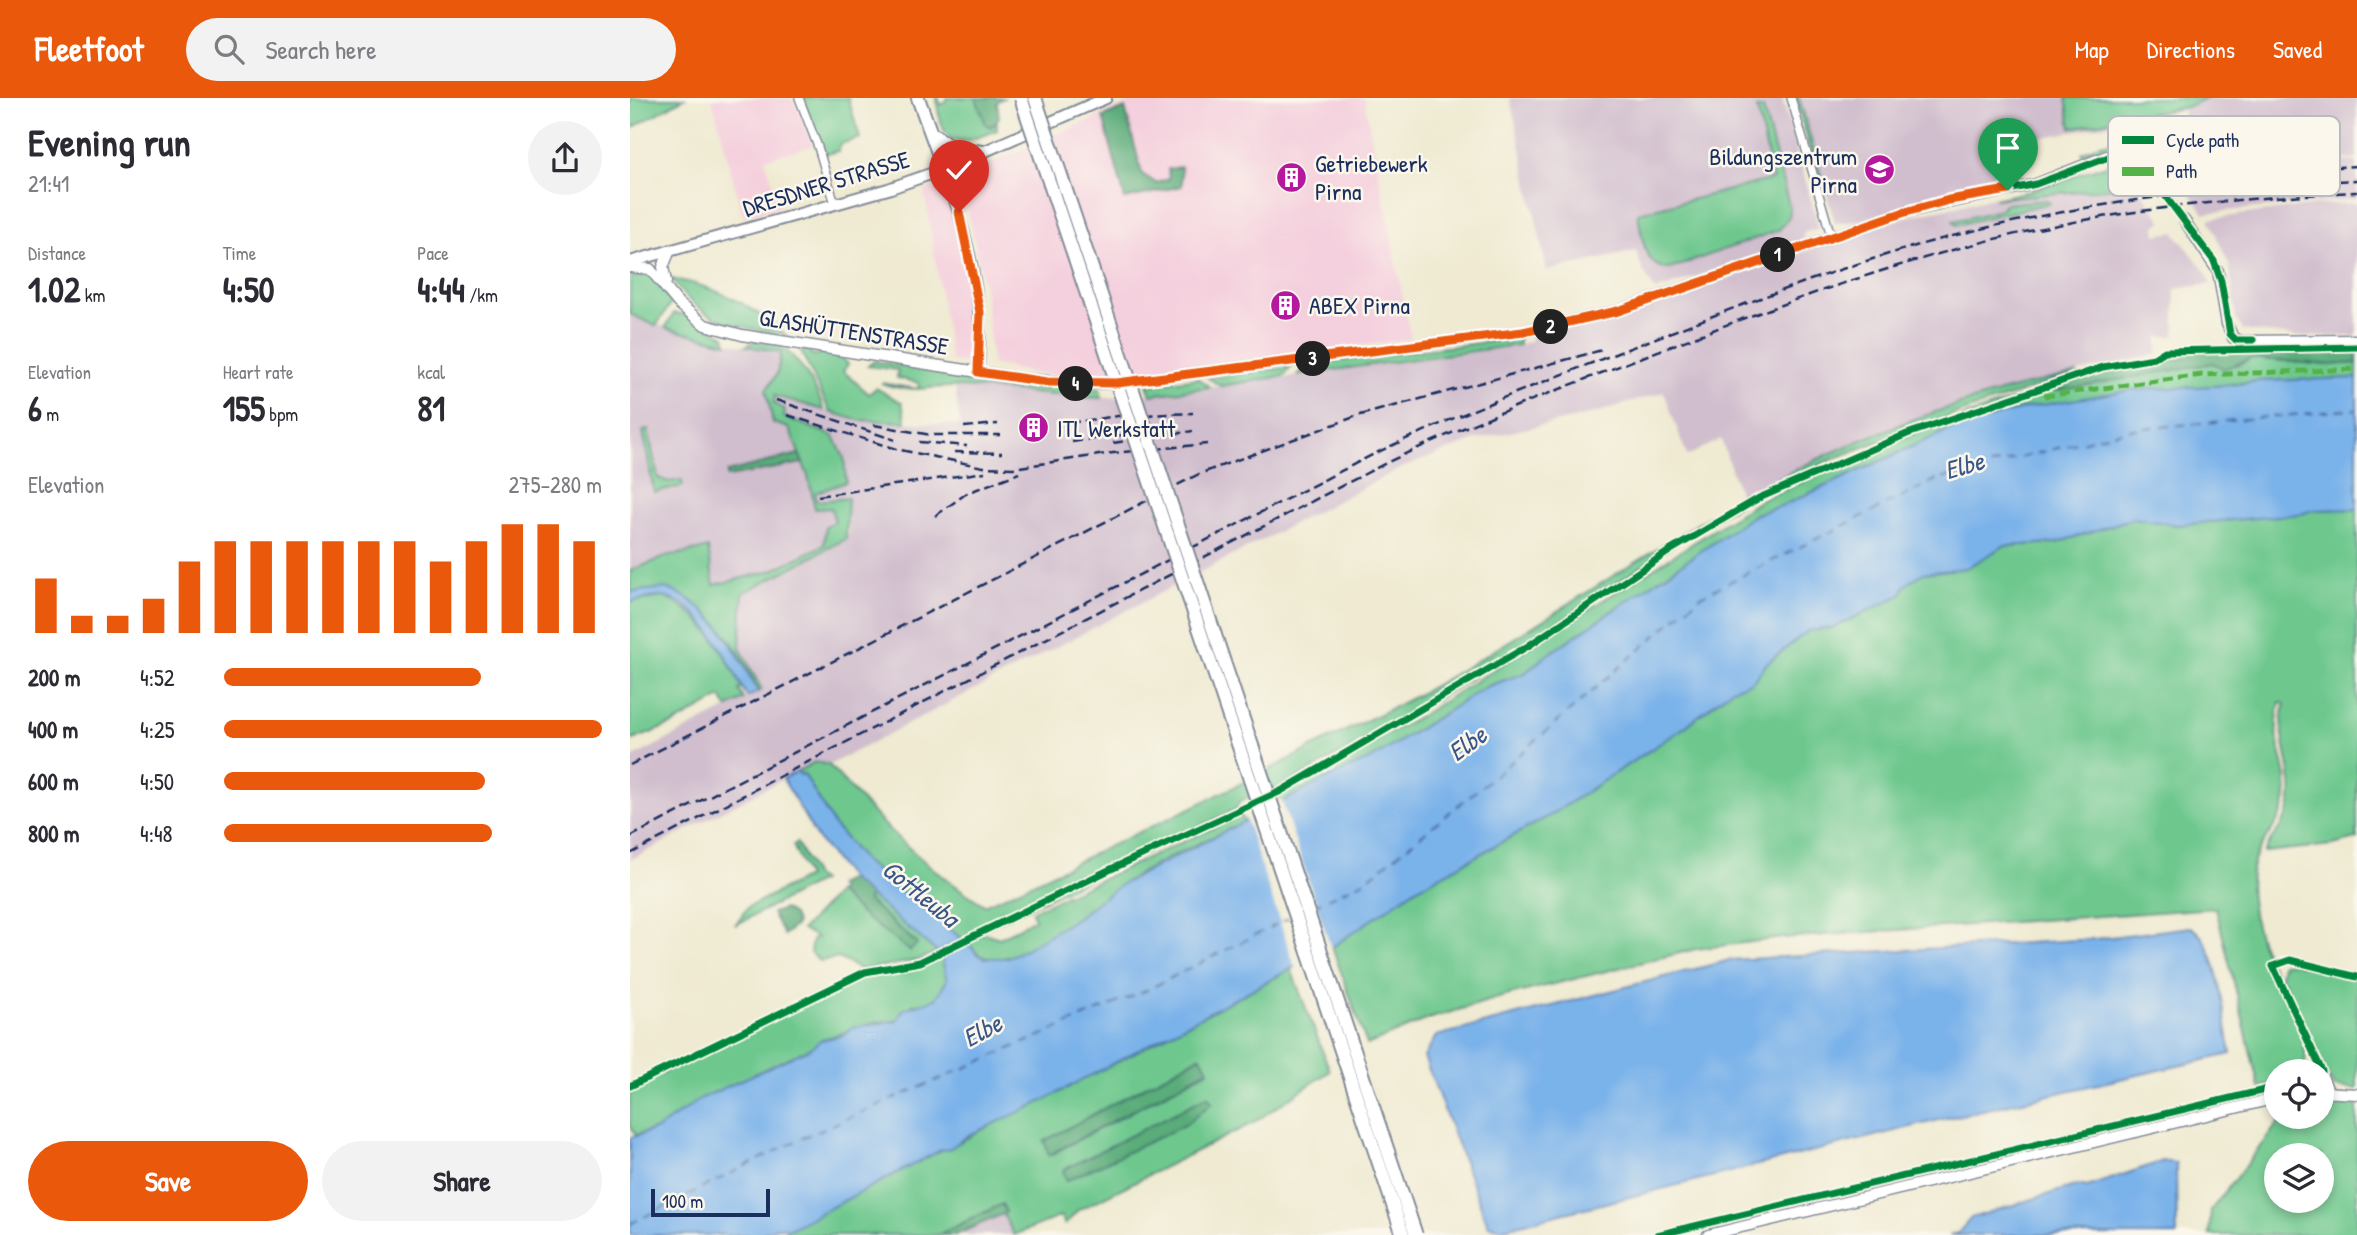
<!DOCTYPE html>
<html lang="en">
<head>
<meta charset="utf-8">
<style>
  body { margin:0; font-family:"Patrick Hand",sans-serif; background:#f2f2f3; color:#2b2b33; height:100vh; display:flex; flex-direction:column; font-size:26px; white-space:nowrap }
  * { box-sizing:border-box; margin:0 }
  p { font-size:23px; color:#7c7c81 }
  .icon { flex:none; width:38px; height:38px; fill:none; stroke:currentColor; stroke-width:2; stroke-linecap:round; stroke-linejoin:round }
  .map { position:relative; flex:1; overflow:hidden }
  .panel { display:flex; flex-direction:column; background:#fff; width:630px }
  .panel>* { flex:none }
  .controls { position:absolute; left:1634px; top:961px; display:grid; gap:14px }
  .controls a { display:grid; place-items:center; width:70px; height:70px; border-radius:50%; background:#fff; box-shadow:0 4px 10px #0003; font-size:35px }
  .scale { position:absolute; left:21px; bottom:18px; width:119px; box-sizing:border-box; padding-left:7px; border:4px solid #1b2f5e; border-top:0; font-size:19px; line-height:24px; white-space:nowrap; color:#1b2f5e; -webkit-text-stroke:5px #fbf7ec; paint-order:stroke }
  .pin { position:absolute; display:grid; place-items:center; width:60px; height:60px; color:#fff; margin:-72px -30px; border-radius:50% 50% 50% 0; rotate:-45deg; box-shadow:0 0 7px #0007 }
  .pin .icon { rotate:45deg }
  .km { position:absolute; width:35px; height:35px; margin:-18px; border-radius:50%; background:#222; color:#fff; font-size:19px; line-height:35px; text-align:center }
  .round { display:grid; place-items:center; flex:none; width:74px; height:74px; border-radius:37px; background:#f2f2f3 }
  .overview { display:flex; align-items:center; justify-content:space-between; height:119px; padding:0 28px }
  h1 { font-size:38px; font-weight:700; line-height:52px }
  .stats { display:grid; grid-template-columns:repeat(3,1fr); gap:10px; height:119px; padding:7px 28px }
  .stats div { display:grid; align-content:center }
  .stats b { font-size:35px; font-weight:700 }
  .stats small { font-size:19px; font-weight:400 }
  .stats p { font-size:19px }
  .chart { height:196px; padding:14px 28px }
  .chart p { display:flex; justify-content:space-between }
  .chart svg { width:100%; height:126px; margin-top:7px; stroke:#ea580c; stroke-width:6 }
  .primary-button { display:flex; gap:14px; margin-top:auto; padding:14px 28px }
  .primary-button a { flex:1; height:80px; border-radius:42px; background:#ea580c; color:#fff; font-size:28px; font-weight:700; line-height:80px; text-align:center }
  .primary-button a+a { background:#f2f2f3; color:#2b2b33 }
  ul { padding:0 28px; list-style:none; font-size:23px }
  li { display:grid; grid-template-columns:112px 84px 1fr; align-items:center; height:52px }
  li i { height:18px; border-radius:9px; background:#ea580c }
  header { display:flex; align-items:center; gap:42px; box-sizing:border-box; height:98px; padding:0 35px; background:#ea580c; color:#fff }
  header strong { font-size:33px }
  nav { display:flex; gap:38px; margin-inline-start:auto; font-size:24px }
  .search { width:490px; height:63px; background:#f2f2f3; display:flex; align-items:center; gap:18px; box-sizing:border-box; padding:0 24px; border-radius:38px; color:#7c7c81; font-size:26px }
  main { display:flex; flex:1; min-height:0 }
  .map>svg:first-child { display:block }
  .built { fill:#f4cfdd }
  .industrial { fill:#d0bdcd }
  .green { fill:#6ec88e; stroke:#447c76; stroke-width:2; fill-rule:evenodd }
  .forest { fill:#5aac79; stroke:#3a6e6c; stroke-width:2 }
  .water { fill:#7ab2ea; stroke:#4a70a4; stroke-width:2 }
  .pier { fill:#efead1 }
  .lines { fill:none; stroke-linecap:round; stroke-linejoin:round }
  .ferry { stroke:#385688; stroke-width:2; stroke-dasharray:9 7; stroke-linecap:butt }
  .secondary-tunnel { stroke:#c5c5ba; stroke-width:10; stroke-dasharray:10 5; stroke-linecap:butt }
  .street-casing { stroke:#858c98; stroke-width:10 }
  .secondary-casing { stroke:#858c98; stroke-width:13 }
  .primary-casing { stroke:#858c98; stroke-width:14 }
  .highway-casing { stroke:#858c98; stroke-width:16 }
  .street { stroke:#fff; stroke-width:7 }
  .secondary { stroke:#fff; stroke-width:10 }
  .primary { stroke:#fff; stroke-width:10 }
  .highway { stroke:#fff; stroke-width:12 }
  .rail { stroke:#1b2f5e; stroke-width:2.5; stroke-dasharray:10 5; stroke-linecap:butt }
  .highway-bridge-casing { stroke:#858c98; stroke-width:16; stroke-linecap:butt }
  .highway-bridge { stroke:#fff; stroke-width:12 }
  .quiet { stroke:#55b248; stroke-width:5; stroke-dasharray:10 5; stroke-linecap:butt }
  .cycleway-casing { stroke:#fbf7ec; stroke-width:11 }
  .cycleway { stroke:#00873e; stroke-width:7 }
  .route-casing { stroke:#fff; stroke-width:14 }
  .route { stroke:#ea580c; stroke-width:9 }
  .labels { text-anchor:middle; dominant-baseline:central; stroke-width:5; stroke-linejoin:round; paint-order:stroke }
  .poi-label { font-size:24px; fill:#1b2f5e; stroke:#fbf7ec; text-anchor:start }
  .street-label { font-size:24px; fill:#1b2f5e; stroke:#fbf7ec }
  .water-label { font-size:26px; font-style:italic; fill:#385688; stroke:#fbf7ec }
  .key { fill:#fbf7ec; stroke:#b8bbc1; stroke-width:2 }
  .key-label { font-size:19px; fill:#1b2f5e }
</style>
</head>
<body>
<header>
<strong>Fleetfoot</strong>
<div class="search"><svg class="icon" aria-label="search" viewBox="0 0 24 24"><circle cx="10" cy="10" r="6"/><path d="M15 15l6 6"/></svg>Search here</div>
<nav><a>Map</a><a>Directions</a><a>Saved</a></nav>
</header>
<main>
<section class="panel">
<div class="overview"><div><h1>Evening run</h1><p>21:41</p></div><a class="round"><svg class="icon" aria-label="share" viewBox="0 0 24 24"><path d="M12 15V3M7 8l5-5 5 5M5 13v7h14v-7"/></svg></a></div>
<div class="stats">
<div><p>Distance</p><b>1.02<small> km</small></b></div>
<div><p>Time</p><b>4:50</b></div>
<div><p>Pace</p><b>4:44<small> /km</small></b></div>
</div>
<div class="stats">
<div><p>Elevation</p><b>6<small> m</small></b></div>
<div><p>Heart rate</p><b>155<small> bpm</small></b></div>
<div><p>kcal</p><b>81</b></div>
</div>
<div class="chart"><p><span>Elevation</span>275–280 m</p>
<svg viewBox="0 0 160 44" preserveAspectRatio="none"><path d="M5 44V25M15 44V38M25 44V38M35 44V32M45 44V19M55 44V12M65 44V12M75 44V12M85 44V12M95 44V12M105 44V12M115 44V19M125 44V12M135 44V6M145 44V6M155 44V12"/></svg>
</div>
<ul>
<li><b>200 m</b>4:52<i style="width:68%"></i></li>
<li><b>400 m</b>4:25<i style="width:100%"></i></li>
<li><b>600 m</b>4:50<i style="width:69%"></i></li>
<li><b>800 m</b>4:48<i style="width:71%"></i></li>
</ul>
<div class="primary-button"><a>Save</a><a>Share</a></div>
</section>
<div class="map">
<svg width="1727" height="1137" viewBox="0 0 1727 1137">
  <rect width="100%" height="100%" fill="#fbf7ec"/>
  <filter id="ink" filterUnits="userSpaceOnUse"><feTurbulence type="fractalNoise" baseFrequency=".0143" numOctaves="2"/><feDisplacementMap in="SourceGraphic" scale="14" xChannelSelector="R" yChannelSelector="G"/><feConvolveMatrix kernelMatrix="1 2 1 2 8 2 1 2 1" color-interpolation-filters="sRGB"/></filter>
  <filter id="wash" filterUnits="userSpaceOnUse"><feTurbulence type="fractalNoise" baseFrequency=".00686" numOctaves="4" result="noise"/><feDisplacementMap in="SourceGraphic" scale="28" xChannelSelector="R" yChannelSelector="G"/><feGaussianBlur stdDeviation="1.57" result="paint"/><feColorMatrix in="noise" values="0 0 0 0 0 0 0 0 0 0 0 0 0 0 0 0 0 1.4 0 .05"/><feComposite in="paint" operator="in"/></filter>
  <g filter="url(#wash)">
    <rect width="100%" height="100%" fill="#efead1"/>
    <path class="built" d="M82,0H162L185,47L135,61L150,109L113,119Z
      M510,0H734L781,241L534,273L459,278L408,276L362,266L355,194L332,84L334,77Z
      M301,90L311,93L318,99L326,118L346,214V255L339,265L321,263L294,91Z"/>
    <path class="industrial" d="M880,0H1152L1189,130L1173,135L1174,141L1025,193L1013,173L1006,153L917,173Z
      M1169,0H1727V60L1696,64L1727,63V101L1574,115L1551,82L1633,69L1574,56L1558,39L1552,12L1414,39L1382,43L1377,41L1370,49L1368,83L1227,123L1205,125Z
      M1508,88L1532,123L1525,129L1526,137L1544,134L1576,174L1581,186L1545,191V238L1528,239V254L1525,257L1396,286L1271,326L1111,400L1091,341L1057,358L1034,294L955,318L848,341L771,370L199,667L185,664L0,762V661L132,592L110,550L113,495L216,441L219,435L218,400L187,403L185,395L216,384L153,319L144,306L145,298L227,322L330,327L325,289L477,300L538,295L841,255L889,247L900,243L901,239L990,217L1276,119L1364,100Z
      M1727,105V238L1671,239L1613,232L1606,221L1600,169L1579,121L1685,107Z
      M0,216L61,238L151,254L147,276L136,293L159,330L178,378L185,411L201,410L205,424L194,447L141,473L83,488L78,451L35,459L0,473Z
      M373,1116L384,1137H325Z"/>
    <path class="green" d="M0,0H54L0,31Z
      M172,0H218L230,40L210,46L208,53L193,57Z
      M306,0H309L310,7L316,4V0H346L360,29L367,25V32C323,50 313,49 306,0Z
      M1165,0H1169L1194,88L1190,87Z
      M1436,0H1578L1556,9L1441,30Z
      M1133,10L1160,111L1159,119L1149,132L1040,171C1012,170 1012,136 1008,115L1143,81L1127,11Z
      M1491,41L1506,42L1515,52L1508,55L1480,52L1455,60L1452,55L1467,47Z
      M1485,64V66C1501,69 1508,74 1517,87L1364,101L1399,93Z
      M1416,102L1420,105L1326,127L1323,123L1370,112L1375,106Z
      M12,176H21L42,204L26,228L0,216V180Z
      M41,181C85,187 123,208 156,237C105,227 74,226 41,181Z
      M44,215L56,217L95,238L97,245L35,230Z
      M889,240V247L668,277L675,267Z
      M124,243C133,244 143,245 151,249C170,260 187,291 194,312L145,298L144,306L155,311L154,319L204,338L214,360L216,384L185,395L187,403L218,400L216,441L113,495L110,550L132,592L129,593C103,541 71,482 0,494V473L35,459L78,450L84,487L141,473L194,447L196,428L205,424L201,410L185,411L178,378L159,330L143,325L136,292L147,276L151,254L116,248Z
      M170,251L180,252V256L188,257L189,254L209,257L218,266L213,273L239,296L246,290L272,305L276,324L227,322L200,314Z
      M1621,260L1698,267L1727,265V280L1627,283L1400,309L1325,329L1154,407L1126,416L914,559L895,575L856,589L743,660L650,705L648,698L792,617L1131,402L1278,338L1421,289L1425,293L1583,265L1608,267Z
      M244,263L401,288L470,291L472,300C423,299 375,290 326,289C296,288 281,296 251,285L288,291L289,285L267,280L268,272L238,268Z
      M661,269L654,278L591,288L578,280Z
      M1448,275C1341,313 1228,343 1127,397C1046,440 973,497 896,546C816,598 732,644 649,690L645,692L641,687L609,704L606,711L332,841L234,763L203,726L174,676L170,677L168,673L185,664L199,667C249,723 290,767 354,807C390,792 424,775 459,758C528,725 596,694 664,659C707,636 752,616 795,593C903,533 1003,461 1110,401C1215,342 1330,300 1448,275Z
      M568,280L580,289L521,297L517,287Z
      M18,332L28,380L39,384L51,382L53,388L24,394L13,333Z
      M1727,411V741L1703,747L1634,754C1641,739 1655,727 1659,711C1669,676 1644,641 1655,606L1650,604C1639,644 1660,665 1656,699C1653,721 1637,736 1627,756C1614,782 1622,818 1631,845C1641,874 1689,947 1672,973H1647V986L1629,989L1586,810L1152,840L1066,851L875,898L798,921L737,947L702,849L784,792L921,717L1055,629L1102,591L1122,584L1137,565L1178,533L1202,530L1293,475L1336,470L1374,448L1426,445L1504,420L1547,427L1683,412Z
      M33,499C74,515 93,552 112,590L109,592L114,601L97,610L91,599L43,626L0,643V504Z
      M611,717L614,724C573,744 528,762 490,788C461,807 406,855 373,860C355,863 347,857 337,844L354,835L370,840L405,821L402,813Z
      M167,745L184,777L191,783L105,827L118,809L177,779L163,747Z
      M208,794L231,816L281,852L287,845L238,803L239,796L307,854L289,862L231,872L209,860L189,863L180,854L182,842L187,839L172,832Z
      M311,857L317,882C312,899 302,907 284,906L266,923L246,924L191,942L179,951L72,1000L27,1031L6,1037L0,1028V992L7,987L236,876L292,867Z
      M1664,865L1727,881V991L1705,989L1700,983L1650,877L1652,866Z
      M661,871L700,973L623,1025L448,1112L435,1127L431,1118L384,1137L373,1116L376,1114L372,1106L308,1137H148L311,1052C331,1047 351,1030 372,1021C470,976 565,921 661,871ZM570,958L578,973L420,1057L415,1043Z
      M1692,998L1727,1000V1137H1579L1581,1112L1653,1019L1692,1018ZM1647,1057H1692V1102H1647Z"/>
    <path class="forest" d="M346,0H374L367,4L369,19L363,28L356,27Z
      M495,10L512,76L526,85L539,81L538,71L551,69L552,88L495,101L473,19Z
      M1567,252H1727V265L1698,267L1621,260L1594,271L1583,265L1425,293L1421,289L1473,271L1554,260V254Z
      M169,356L173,365L97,379V374Z
      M220,781L239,796L238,803L287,846L280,853L231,816L208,794L211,792L207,787Z
      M154,811L163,817L167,826L154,837L142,815Z
      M571,958L578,972L419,1057L414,1043Z
      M578,998L582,1005L555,1027L436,1083L433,1072Z
      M372,1106L376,1114L373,1116L325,1137H308Z"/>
    <path class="water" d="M1727,280V411L1683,412L1671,416L1547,427L1504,420L1426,445L1374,448L1336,470L1293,475L1275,488L1271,497L1202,530L1178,533L1137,565L1122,584L1102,591L1055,629L921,717L784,792L702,849L407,1006L339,1037L319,1051L311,1052L160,1131L147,1129L130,1137H0V1040L27,1031L72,1000L179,951L191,942L214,937L223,929L266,923L274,911L306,901L317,882L311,857L337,844L348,857L356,860H376L392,853L442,823L492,786L704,677L743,660L856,589L895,575L914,559L1126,416L1154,407L1325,329L1400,309L1501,292L1602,287L1627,283Z
      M36,490C85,508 105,551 128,594L117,599C102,569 71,501 32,499C22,498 10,502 0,504V494Z
      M168,673L170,677L174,676L203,726L234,763L332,841L307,854L220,781L187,740L153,681Z
      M1560,829C1590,842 1594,924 1601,956L1313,1021L871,1131L858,1127L794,959L806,938L1100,862L1465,841Z
      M1533,1063L1546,1065L1547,1137H1319L1328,1135L1341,1120L1448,1087L1457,1089Z"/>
    <path class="pier" d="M651,701L702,853L666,872L615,719Z"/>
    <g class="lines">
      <path class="ferry" d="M683,808L736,782L873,671L1071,498L1306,382L1496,332L1727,311
        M0,1126L174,1039L517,892L659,820"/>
    </g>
  </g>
  <g filter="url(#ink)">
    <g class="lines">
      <path class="secondary-tunnel" d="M1523,80L1554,122"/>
      <defs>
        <path id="street" d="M169,0L188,49L205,106
          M1161,0L1201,138
          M1683,952L1692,973
          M1692,974L1700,994"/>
        <path id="secondary" d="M314,71C337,136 356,205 348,274
          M1554,122L1588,173L1597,226L1603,240L1612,243L1727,242
          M0,169L20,171L48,205L75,227L112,237L387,280L446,286L487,285L893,234L988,213L1272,115L1406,86L1477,58L1501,60L1523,80
          M36,184L33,169L40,152
          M1692,994L1727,996
          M1078,1137L1647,1000"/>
        <path id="primary" d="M0,164L258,91L314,71L476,0"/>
        <path id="highway" d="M288,0L314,71
          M302,36L324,50L352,54"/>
      </defs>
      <use href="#street" class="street-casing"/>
      <use href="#secondary" class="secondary-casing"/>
      <use href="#primary" class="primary-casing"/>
      <use href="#highway" class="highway-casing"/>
      <use href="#street" class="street"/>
      <use href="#secondary" class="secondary"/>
      <use href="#primary" class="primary"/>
      <use href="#highway" class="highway"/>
      <path class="rail" d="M1510,91L1633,73L1727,68
        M146,302L265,342
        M157,317L266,351L353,369L383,370L483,355L577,346
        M439,325L488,318L563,315
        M244,327L301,337H370
        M334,329L368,326
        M289,344L337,348
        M442,344L492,337
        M483,345L563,333
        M324,354L372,355
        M188,398L355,374
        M305,418L337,395L389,375
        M0,667L569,376L727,318L972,252
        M0,739L746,355C826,317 908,286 990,254C1088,216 1188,176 1289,147C1431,107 1580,89 1727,82
        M0,756L756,365C839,325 925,293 1010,260C1126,215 1240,172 1361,142C1480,112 1605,100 1727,94"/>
      <defs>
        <path id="highway-bridge" d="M391,0L773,1137
          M405,0L786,1137"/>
      </defs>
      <use href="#highway-bridge" class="highway-bridge-casing"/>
      <use href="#highway-bridge" class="highway-bridge"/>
      <path class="quiet" d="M1414,298L1572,277L1727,271"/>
      <defs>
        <path id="cycleway" d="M348,274L417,284L487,285L921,229L988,213L1272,115L1406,86L1484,57L1501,60L1515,71L1584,163L1591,183L1600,236L1606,242H1623
          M1692,973L1643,868L1660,862L1727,879
          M0,988L235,874L290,864L479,772L651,693L898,548L1041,452L1129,400L1277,336L1473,269L1524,260L1535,253L1727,249
          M1027,1137L1647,989"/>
      </defs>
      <use href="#cycleway" class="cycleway-casing"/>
      <use href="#cycleway" class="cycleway"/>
    </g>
  </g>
  <g class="lines" filter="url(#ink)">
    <defs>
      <path id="route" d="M329,114L350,214L348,274L417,284L487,285L893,234L988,213L1272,115L1319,102L1378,92"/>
    </defs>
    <use href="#route" class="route-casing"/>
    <use href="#route" class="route"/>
  </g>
  <defs>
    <symbol id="university-disc" viewBox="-11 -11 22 22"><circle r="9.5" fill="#b5179e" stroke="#fbf7ec"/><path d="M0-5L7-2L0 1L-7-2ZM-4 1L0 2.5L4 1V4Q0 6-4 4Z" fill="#fff"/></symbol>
    <symbol id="building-disc" viewBox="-11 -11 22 22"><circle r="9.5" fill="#b5179e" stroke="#fbf7ec"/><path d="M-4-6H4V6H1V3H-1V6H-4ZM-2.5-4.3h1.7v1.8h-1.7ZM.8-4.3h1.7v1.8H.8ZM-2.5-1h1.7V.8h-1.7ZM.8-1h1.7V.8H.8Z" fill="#fff"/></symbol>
  </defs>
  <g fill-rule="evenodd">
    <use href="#university-disc" x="1232" y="54" width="35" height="35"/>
    <use href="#building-disc" x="644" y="62" width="35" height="35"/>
    <use href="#building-disc" x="638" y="190" width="35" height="35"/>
    <use href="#building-disc" x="386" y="312" width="35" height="35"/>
  </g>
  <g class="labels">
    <g class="poi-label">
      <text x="1227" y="58" text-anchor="end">Bildungszentrum<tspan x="1227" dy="28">Pirna</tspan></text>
      <text x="685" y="65">Getriebewerk<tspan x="685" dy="28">Pirna</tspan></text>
      <text x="679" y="207">ABEX Pirna</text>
      <text x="427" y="330">ITL Werkstatt</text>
    </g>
    <g class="street-label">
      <text transform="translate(196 85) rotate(-17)">DRESDNER STRASSE</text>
      <text transform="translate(224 233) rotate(9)">GLASHÜTTENSTRASSE</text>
    </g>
    <g class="water-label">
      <text transform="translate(1334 367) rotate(-16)">Elbe</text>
      <text transform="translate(837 645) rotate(-36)">Elbe</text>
      <text transform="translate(291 795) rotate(39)">Gottleuba</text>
      <text transform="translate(352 932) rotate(-28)">Elbe</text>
    </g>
  </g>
  <rect x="1478" y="18" width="232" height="80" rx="10" class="key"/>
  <rect x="1492" y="38" width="32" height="8" fill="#00873e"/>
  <rect x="1492" y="69" width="32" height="9" fill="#55b248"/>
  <g class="key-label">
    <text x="1536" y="49">Cycle path</text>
    <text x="1536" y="80">Path</text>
  </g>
</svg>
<div class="controls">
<a><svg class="icon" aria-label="locate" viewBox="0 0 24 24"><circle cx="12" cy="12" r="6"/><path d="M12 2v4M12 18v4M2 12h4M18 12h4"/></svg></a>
<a><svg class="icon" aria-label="layers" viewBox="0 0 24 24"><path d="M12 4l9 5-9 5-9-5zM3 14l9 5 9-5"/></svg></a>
</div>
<div class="scale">100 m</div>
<div class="pin" style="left:1378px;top:92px;background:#1e9e55"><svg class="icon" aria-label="arrive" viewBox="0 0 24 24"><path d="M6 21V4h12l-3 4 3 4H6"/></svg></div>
<div class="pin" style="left:329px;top:114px;background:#d93025"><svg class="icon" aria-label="check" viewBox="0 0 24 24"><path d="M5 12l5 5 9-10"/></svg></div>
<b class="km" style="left:1148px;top:157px">1</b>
<b class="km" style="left:921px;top:229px">2</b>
<b class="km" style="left:683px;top:261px">3</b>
<b class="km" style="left:446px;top:286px">4</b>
</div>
</main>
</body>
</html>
